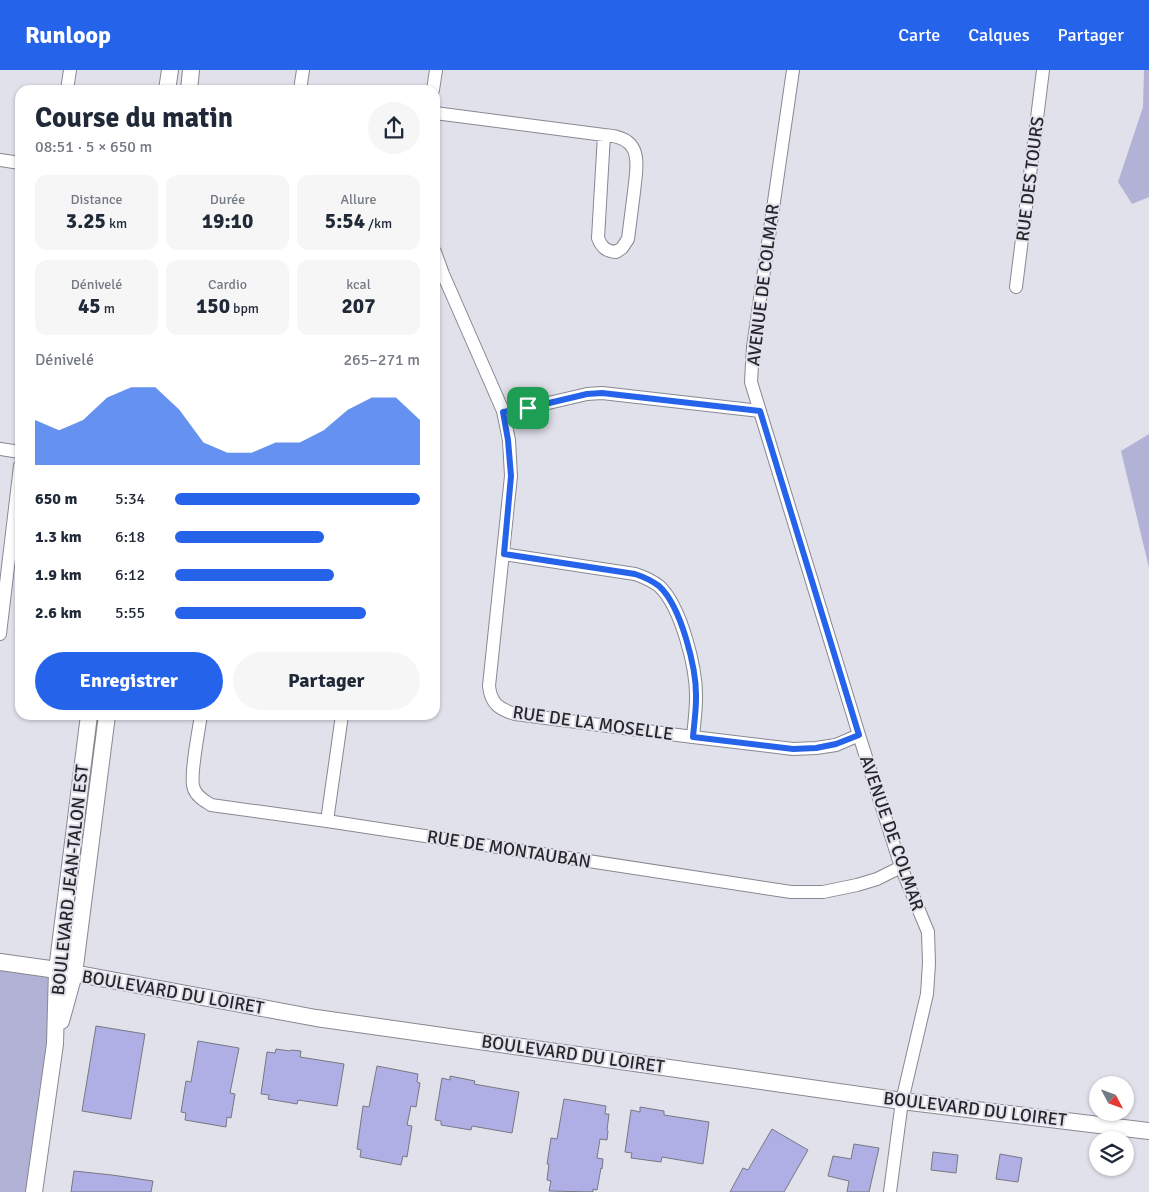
<!DOCTYPE html>
<html lang="fr">
<head>
<meta charset="utf-8">
<style>
  body { margin:0; font-family:Signika,sans-serif; background:#f6f6f7; color:#1f2937; height:100vh; display:flex; flex-direction:column; font-size:19px; white-space:nowrap }
  * { box-sizing:border-box; margin:0 }
  p { font-size:16px; color:#747a83 }
  .icon { flex:none; width:28px; height:28px; fill:none; stroke:currentColor; stroke-width:2; stroke-linecap:round; stroke-linejoin:round }
  .map { position:relative; flex:1; overflow:hidden }
  .drawer { position:absolute; left:15px; top:15px; width:425px; height:635px; display:flex; flex-direction:column; background:#fff; border-radius:15px; box-shadow:0 1px 4px #0004 }
  .drawer>* { flex:none }
  .needle { width:32px; rotate:131deg }
  .controls { position:absolute; left:1089px; top:1006px; display:grid; gap:10px }
  .controls a { display:grid; place-items:center; width:45px; height:45px; border-radius:50%; background:#fff; box-shadow:0 1px 4px #0004; font-size:25px }
  .pin { position:absolute; display:grid; place-items:center; width:42px; height:42px; color:#fff; margin:-21px; border-radius:10px; box-shadow:0 2px 8px #0006 }
  .round { display:grid; place-items:center; flex:none; width:52px; height:52px; border-radius:26px; background:#f6f6f7 }
  .summary { display:flex; align-items:center; justify-content:space-between; height:85px; padding:0 20px }
  h1 { font-size:28px; font-weight:700; line-height:38px }
  .stats { display:grid; grid-template-columns:repeat(3,1fr); gap:8px; height:85px; padding:5px 20px }
  .stats div { display:grid; align-content:center; border-radius:12px; background:#f6f6f7; text-align:center }
  .stats b { font-size:21px; font-weight:700 }
  .stats small { font-size:14px; font-weight:400 }
  .stats p { font-size:14px }
  .chart { height:140px; padding:10px 20px }
  .chart p { display:flex; justify-content:space-between }
  .chart svg { width:100%; height:90px; margin-top:5px; fill:#2563eb; opacity:.7 }
  .cta { display:flex; gap:10px; margin-top:auto; padding:10px 20px }
  .cta a { flex:1; height:58px; border-radius:30px; background:#2563eb; color:#fff; font-size:20px; font-weight:700; line-height:58px; text-align:center }
  .cta a+a { background:#f6f6f7; color:#1f2937 }
  ul { padding:0 20px; list-style:none; font-size:16px }
  li { display:grid; grid-template-columns:80px 60px 1fr; align-items:center; height:38px }
  li i { height:12px; border-radius:6px; background:#2563eb }
  header { display:flex; align-items:center; gap:30px; box-sizing:border-box; height:70px; padding:0 25px; background:#2563eb; color:#fff }
  header strong { font-size:24px }
  nav { display:flex; gap:28px; margin-inline-start:auto; font-size:18px }
  .map>svg:first-child { display:block }
  .green { fill:#b2b2d6 }
  .building { fill:#afafe5; stroke:#777882 }
  .lines { fill:none; stroke-linecap:round; stroke-linejoin:round }
  .minor-casing { stroke:#888892; stroke-width:14 }
  .tertiary-casing { stroke:#888892; stroke-width:18 }
  .minor { stroke:#fff; stroke-width:12 }
  .tertiary { stroke:#fff; stroke-width:16 }
  .route-casing { stroke:#fff; stroke-width:10 }
  .route { stroke:#2563eb; stroke-width:6 }
  .labels { text-anchor:middle; dominant-baseline:central; stroke-width:4; stroke-linejoin:round; paint-order:stroke }
  .street-label { font-size:18px; fill:#26262a; stroke:#e1e1ec }
</style>
</head>
<body>
<header>
<strong>Runloop</strong>
<nav><a>Carte</a><a>Calques</a><a>Partager</a></nav>
</header>
<div class="map">
<svg width="1149" height="1122" viewBox="0 0 1149 1122">
  <rect width="100%" height="100%" fill="#e1e1ec"/>
  <path class="green" d="M1144,0H1149V127L1132,134L1118,112L1143,37Z
    M1149,364V498L1121,381Z
    M0,892L57,900L34,1122H0Z"/>
  <path class="building" d="M96,956L145,964L131,1049L82,1041Z
    M198,971L239,978L230,1023L235,1024L231,1048L227,1047L226,1057L185,1050L186,1043L181,1042L186,1011L191,1012Z
    M276,979L290,981L291,980L301,981L300,987L344,994L337,1036L298,1030L297,1034L268,1029L269,1025L261,1024L267,982L275,983Z
    M377,996L418,1004L417,1012L420,1013L416,1037L411,1036L407,1055L412,1056L407,1087L403,1086L401,1095L360,1087L361,1080L357,1079L363,1036L369,1037Z
    M450,1006L475,1011L474,1014L519,1022L512,1063L472,1056L471,1060L441,1055V1051L435,1050L442,1008L450,1010Z
    M564,1029L606,1036L605,1044H609L607,1060L608,1061L607,1070L600,1069L597,1088L603,1089L602,1099L601,1098L597,1120L593,1119V1122L549,1121L551,1111L547,1110L549,1094H547L551,1068L557,1069Z
    M640,1037L664,1041V1045L709,1052L703,1094L662,1087L661,1092L631,1088L632,1083L625,1082L631,1040L640,1042Z
    M772,1059L808,1080L784,1122H730L743,1098L748,1100Z
    M854,1074L879,1078L869,1122H847L849,1111L828,1106L833,1086L851,1089Z
    M933,1082L958,1085L956,1103L931,1100Z
    M1000,1084L1022,1088L1018,1112L996,1109Z
    M74,1101L112,1105L153,1111L151,1122H71Z"/>
  <g class="lines">
    <defs>
      <path id="minor" d="M793,0L753,277L751,312L859,665L901,797L928,862L929,893L927,924L902,1031L890,1122
        M67,20L70,0
        M300,20L303,0
        M433,20L436,0
        M435,43L604,65C644,67 637,93 634,122C632,138 630,154 628,169L622,178L616,182C606,181 602,178 598,168L604,65
        M0,90L20,93
        M435,182L443,204L503,341L509,370L511,406L489,616C491,634 499,639 515,644L693,667L793,679L816,678L836,675L859,665
        M1016,217L1043,0
        M503,341L527,338L587,324L602,323L760,341
        M0,379L20,382
        M503,484L635,504C644,507 651,510 659,516C681,536 697,599 696,629C696,641 694,655 693,667
        M0,564L20,396
        M201,645C199,659 189,709 194,719C197,727 205,731 211,735L327,751L791,822H823L857,815L877,809L901,797
        M327,751L342,645"/>
      <path id="tertiary" d="M167,20L170,0
        M189,20L191,0
        M0,892L57,900L316,948L902,1031L1149,1061
        M61,951L74,904L107,645
        M34,1122L55,974L57,900L89,645"/>
    </defs>
    <use href="#minor" class="minor-casing"/>
    <use href="#tertiary" class="tertiary-casing"/>
    <use href="#minor" class="minor"/>
    <use href="#tertiary" class="tertiary"/>
  </g>
  <g class="lines">
    <defs>
      <path id="route" d="M602,323L760,341L859,665L836,674L816,678L793,679L693,667C694,655 696,641 696,629C697,599 681,536 659,516C651,510 644,507 635,504L504,484L511,406L508,370L503,342L528,338L587,324Z"/>
    </defs>
    <use href="#route" class="route-casing"/>
    <use href="#route" class="route"/>
  </g>
  <g class="labels">
    <g class="street-label">
      <text transform="translate(1030 109) rotate(-83)">RUE DES TOURS</text>
      <text transform="translate(763 215) rotate(-83)">AVENUE DE COLMAR</text>
      <text transform="translate(593 653) rotate(8)">RUE DE LA MOSELLE</text>
      <text transform="translate(892 763) rotate(71)">AVENUE DE COLMAR</text>
      <text transform="translate(509 779) rotate(9)">RUE DE MONTAUBAN</text>
      <text transform="translate(70 810) rotate(-84)">BOULEVARD JEAN-TALON EST</text>
      <text transform="translate(173 922) rotate(10)">BOULEVARD DU LOIRET</text>
      <text transform="translate(573 984) rotate(8)">BOULEVARD DU LOIRET</text>
      <text transform="translate(975 1039) rotate(7)">BOULEVARD DU LOIRET</text>
    </g>
  </g>
</svg>
<div class="controls">
<a><svg class="needle" viewBox="-14 -14 28 28"><path d="M0-13l5 13h-10z" fill="#e53935"/><path d="M0 13l5-13h-10z" fill="#747a83"/></svg></a>
<a><svg class="icon" aria-label="layers" viewBox="0 0 24 24"><path d="M12 4l9 5-9 5-9-5zM3 14l9 5 9-5"/></svg></a>
</div>
<div class="pin" style="left:528px;top:338px;background:#1e9e55"><svg class="icon" aria-label="arrive" viewBox="0 0 24 24"><path d="M6 21V4h12l-3 4 3 4H6"/></svg></div>
<section class="drawer">
<div class="summary"><div><h1>Course du matin</h1><p>08:51 · 5 × 650 m</p></div><a class="round"><svg class="icon" aria-label="share" viewBox="0 0 24 24"><path d="M12 15V3M7 8l5-5 5 5M5 13v7h14v-7"/></svg></a></div>
<div class="stats">
<div><p>Distance</p><b>3.25<small> km</small></b></div>
<div><p>Durée</p><b>19:10</b></div>
<div><p>Allure</p><b>5:54<small> /km</small></b></div>
</div>
<div class="stats">
<div><p>Dénivelé</p><b>45<small> m</small></b></div>
<div><p>Cardio</p><b>150<small> bpm</small></b></div>
<div><p>kcal</p><b>207</b></div>
</div>
<div class="chart"><p><span>Dénivelé</span>265–271 m</p>
<svg viewBox="0 0 160 44" preserveAspectRatio="none"><path d="M0 44V22L10 27L20 22L30 11L40 6L50 6L60 17L70 33L80 38L90 38L100 33L110 33L120 27L130 17L140 11L150 11L160 22V44z"/></svg>
</div>
<ul>
<li><b>650 m</b>5:34<i style="width:100%"></i></li>
<li><b>1.3 km</b>6:18<i style="width:61%"></i></li>
<li><b>1.9 km</b>6:12<i style="width:65%"></i></li>
<li><b>2.6 km</b>5:55<i style="width:78%"></i></li>
</ul>
<div class="cta"><a>Enregistrer</a><a>Partager</a></div>
</section>
</div>
</body>
</html>
